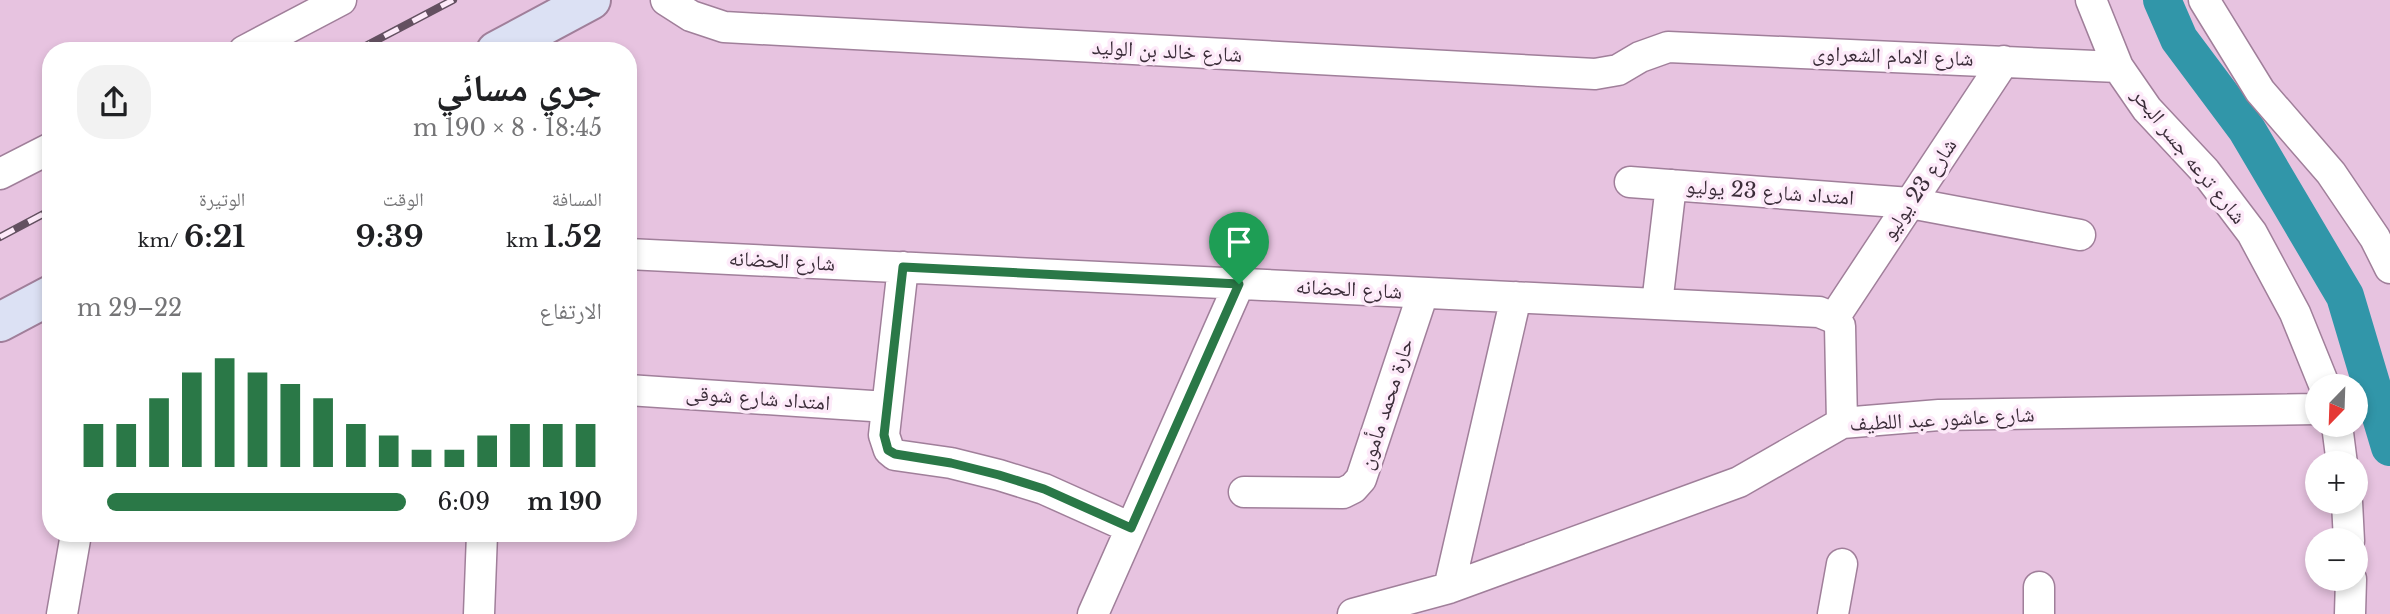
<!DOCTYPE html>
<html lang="ar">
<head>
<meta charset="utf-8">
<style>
  body { margin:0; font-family:"Libre Baskerville","Noto Naskh Arabic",serif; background:#f2f2f2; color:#202124; direction:rtl; height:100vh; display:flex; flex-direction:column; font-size:26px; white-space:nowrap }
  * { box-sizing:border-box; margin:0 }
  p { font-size:23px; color:#757577 }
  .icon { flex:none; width:38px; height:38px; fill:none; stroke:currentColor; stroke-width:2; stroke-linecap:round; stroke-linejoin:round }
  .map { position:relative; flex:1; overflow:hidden; direction:ltr }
  .details { position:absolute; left:42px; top:42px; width:595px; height:500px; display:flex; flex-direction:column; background:#fff; border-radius:28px; box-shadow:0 4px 10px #0003; direction:rtl }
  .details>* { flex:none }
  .needle { width:46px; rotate:203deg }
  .fabs { position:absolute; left:2305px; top:374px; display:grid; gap:14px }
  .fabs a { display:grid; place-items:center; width:63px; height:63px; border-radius:50%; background:#fff; box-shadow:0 4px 10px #0003; font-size:35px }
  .pin { position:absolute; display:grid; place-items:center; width:60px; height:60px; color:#fff; margin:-72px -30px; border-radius:50% 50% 50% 0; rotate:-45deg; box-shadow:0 0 7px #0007 }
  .pin .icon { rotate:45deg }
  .round { display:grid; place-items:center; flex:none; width:74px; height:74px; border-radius:28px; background:#f2f2f2 }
  .summary { display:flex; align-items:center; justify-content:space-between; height:119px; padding:0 35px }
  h1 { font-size:38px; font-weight:700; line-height:52px }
  .figures { display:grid; grid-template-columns:repeat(3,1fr); gap:10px; height:119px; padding:7px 35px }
  .figures div { display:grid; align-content:center }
  .figures b { font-size:30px; font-weight:700 }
  .figures small { font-size:19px; font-weight:400 }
  .figures p { font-size:19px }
  .chart { height:196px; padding:14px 35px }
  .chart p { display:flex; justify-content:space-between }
  .chart svg { width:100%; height:126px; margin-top:7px; stroke:#2a7847; stroke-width:6 }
  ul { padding:0 35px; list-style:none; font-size:23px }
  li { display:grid; grid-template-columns:112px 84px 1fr; align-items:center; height:52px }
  li i { height:18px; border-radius:9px; background:#2a7847 }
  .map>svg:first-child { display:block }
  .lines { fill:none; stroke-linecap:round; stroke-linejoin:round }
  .canal { stroke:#3196a9; stroke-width:38 }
  .street-casing { stroke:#a07f9a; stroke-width:33 }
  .secondary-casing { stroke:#a07f9a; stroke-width:42 }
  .street { stroke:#fff; stroke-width:30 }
  .secondary { stroke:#dce1f4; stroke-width:38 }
  .rail-casing { stroke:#635060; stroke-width:8 }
  .rail { stroke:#fdeaf9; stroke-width:5; stroke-dasharray:16; stroke-linecap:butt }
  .route-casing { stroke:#fff; stroke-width:14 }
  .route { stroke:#2a7847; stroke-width:9 }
  .labels { text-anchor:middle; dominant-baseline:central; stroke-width:7; stroke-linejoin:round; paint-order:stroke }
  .street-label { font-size:21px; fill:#3b2d39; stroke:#fdeaf9 }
</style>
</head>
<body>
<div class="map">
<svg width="2390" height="614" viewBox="0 0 2390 614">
  <rect width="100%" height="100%" fill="#e7c3e0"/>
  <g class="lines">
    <path class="canal" d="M2162,0L2179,39L2247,130L2345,296L2390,447"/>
    <defs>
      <path id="street" d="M666,0L691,16L724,27L1595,74L1618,70L1640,57L1668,47L2118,67
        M2091,0L2118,67L2147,109L2205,171L2252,233L2295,313L2325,387
        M2204,0L2260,91L2331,173L2375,238L2390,268
        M244,51L341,0
        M0,174L51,148
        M1630,182L1910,203L2080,235
        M628,254L1819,312L1834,318L1840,326L1842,423
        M903,267L884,435L889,450L895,455L951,463L999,475L1044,489L1131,528
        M1657,304L1671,185
        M1834,318L2004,61
        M628,390L887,407
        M2337,425L2342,464
        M1244,492L1343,493L1353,488L1361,479L1423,293
        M2347,502L2349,541
        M1449,588L1516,297
        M62,614L76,534
        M479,614L482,534
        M1093,614L1239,284
        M1353,614L1449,588L1739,482L1842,423L1939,415L2317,409
        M1833,614L1842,564
        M2039,614V587
        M2350,614L2351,579"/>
      <path id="secondary" d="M496,51L591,0
        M0,322L51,295"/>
    </defs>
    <use href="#street" class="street-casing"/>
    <use href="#secondary" class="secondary-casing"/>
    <use href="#street" class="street"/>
    <use href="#secondary" class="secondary"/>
    <defs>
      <path id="rail" d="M356,51L453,0
        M0,237L51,210"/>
    </defs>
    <use href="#rail" class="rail-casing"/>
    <use href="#rail" class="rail"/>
  </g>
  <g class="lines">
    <defs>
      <path id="route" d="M903,267L1239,284L1131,528L1044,489L999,475L951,463L895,454L888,450L884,435Z"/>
    </defs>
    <use href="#route" class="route-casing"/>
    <use href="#route" class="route"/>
  </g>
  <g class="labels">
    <g class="street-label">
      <text transform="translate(1167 51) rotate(3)">شارع خالد بن الوليد</text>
      <text transform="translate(1893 56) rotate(2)">شارع الامام الشعراوى</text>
      <text transform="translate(2189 156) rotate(51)">شارع ترعه جسر البحر</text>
      <text transform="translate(1919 189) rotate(-56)">شارع 23 يوليو</text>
      <text transform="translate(1770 192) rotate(4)">امتداد شارع 23 يوليو</text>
      <text transform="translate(782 261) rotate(3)">شارع الحضانه</text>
      <text transform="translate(1349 289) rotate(3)">شارع الحضانه</text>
      <text transform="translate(758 398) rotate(4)">امتداد شارع شوقى</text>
      <text transform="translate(1386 404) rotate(-72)">حارة محمد مأمون</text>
      <text transform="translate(1942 419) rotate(-3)">شارع عاشور عبد اللطيف</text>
    </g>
  </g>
</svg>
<div class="fabs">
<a><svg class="needle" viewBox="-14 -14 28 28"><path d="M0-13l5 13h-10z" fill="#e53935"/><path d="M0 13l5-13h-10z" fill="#757577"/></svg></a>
<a>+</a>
<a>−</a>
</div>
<div class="pin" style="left:1239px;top:284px;background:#1e9e55"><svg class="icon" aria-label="arrive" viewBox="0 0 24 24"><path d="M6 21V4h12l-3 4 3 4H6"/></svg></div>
<section class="details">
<div class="summary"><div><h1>جري مسائي</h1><p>18:45 · 8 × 190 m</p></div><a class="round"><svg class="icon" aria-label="share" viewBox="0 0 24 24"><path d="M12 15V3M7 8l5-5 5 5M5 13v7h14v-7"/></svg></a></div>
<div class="figures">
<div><p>المسافة</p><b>1.52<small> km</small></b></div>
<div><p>الوقت</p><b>9:39</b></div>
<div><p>الوتيرة</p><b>6:21<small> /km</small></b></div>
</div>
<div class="chart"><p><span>الارتفاع</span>22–29 m</p>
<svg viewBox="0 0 160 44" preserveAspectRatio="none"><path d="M5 44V29M15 44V29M25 44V20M35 44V11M45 44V6M55 44V11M65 44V15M75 44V20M85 44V29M95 44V33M105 44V38M115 44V38M125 44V33M135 44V29M145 44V29M155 44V29"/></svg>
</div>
<ul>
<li><b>190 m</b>6:09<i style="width:91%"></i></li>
</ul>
</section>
</div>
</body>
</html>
